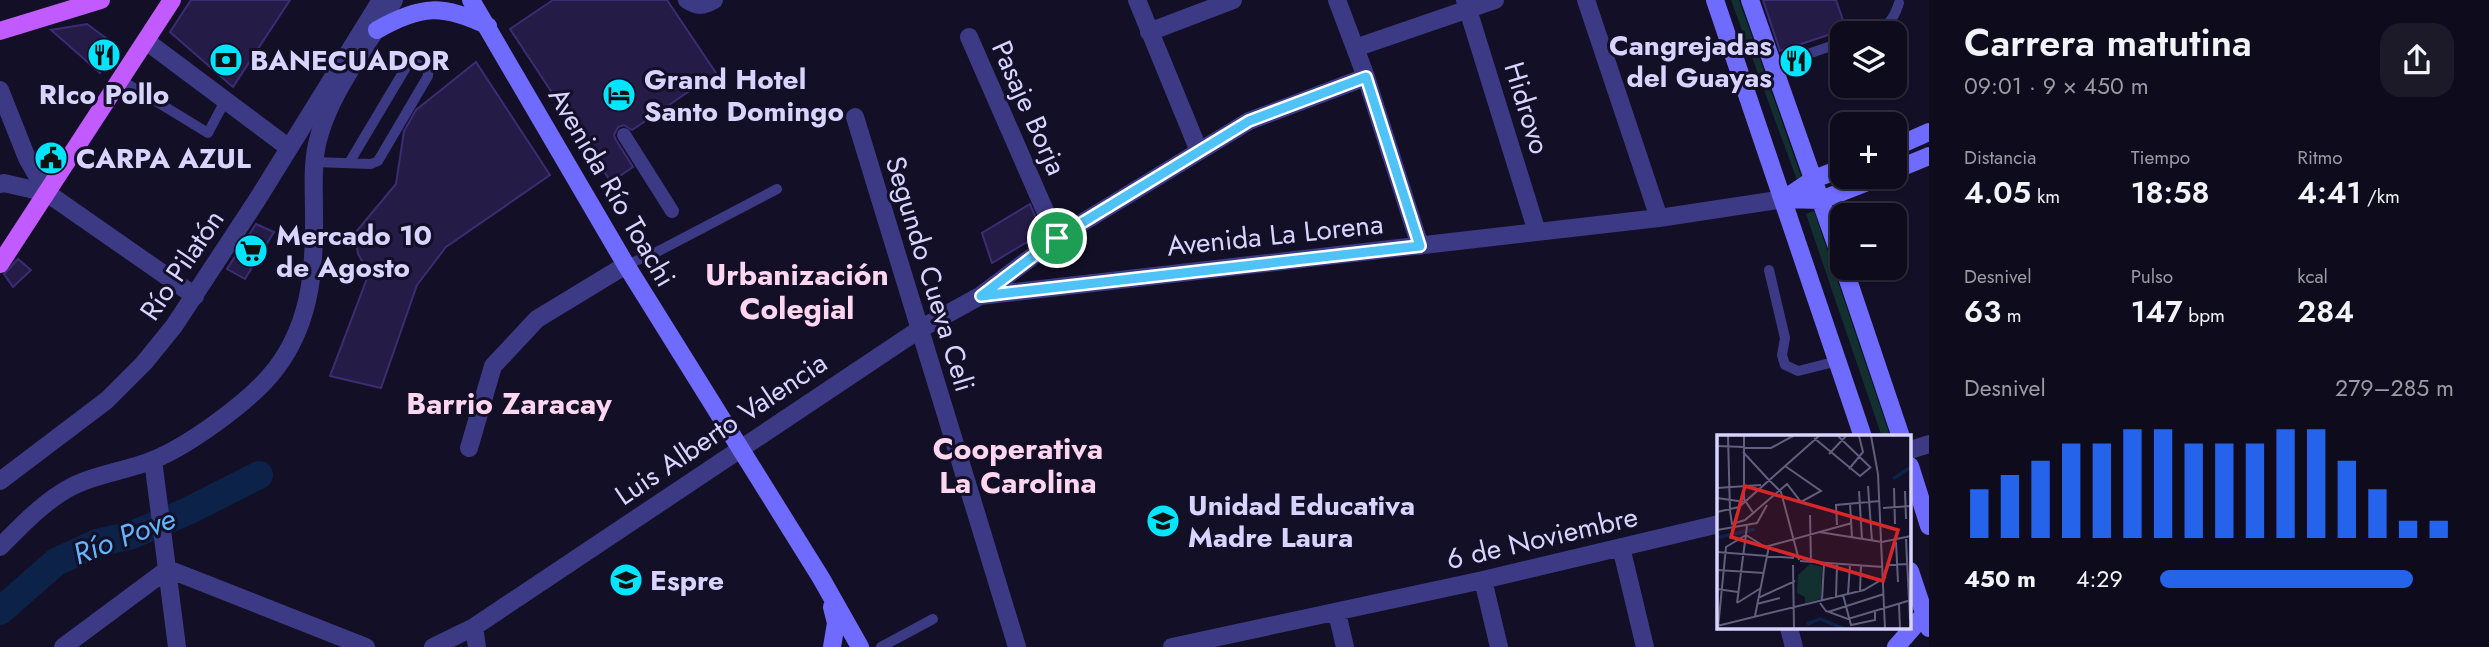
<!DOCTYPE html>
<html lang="es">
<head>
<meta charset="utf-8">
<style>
  body { margin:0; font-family:Jost,sans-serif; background:#1c1929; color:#f1f3f6; height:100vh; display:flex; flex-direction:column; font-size:26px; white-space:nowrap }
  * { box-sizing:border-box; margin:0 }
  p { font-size:23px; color:#9b9ba3 }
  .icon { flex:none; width:38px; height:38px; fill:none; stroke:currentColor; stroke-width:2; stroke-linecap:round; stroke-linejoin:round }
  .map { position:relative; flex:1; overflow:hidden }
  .sheet { display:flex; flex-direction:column; background:#0e0b1c; width:560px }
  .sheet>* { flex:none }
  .tools { position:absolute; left:1830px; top:21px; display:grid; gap:14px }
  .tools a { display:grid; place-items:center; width:77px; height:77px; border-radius:14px; background:#0e0b1c; box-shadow:0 2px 5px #0004,0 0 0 2px #2e2b3b; font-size:35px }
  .pin { position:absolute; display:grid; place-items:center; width:60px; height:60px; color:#fff; margin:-30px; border:4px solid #fff; border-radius:50%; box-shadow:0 2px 7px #0007 }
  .round { display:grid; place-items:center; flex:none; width:74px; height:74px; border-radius:21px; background:#1c1929 }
  .summary { display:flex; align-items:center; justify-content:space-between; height:119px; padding:0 35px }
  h1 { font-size:38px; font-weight:600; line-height:52px }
  .figures { display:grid; grid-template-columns:repeat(3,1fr); gap:10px; height:119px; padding:7px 35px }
  .figures div { display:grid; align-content:center }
  .figures b { font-size:30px; font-weight:600 }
  .figures small { font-size:19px; font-weight:400 }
  .figures p { font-size:19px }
  .chart { height:196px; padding:14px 35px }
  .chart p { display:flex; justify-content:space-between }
  .chart svg { width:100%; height:126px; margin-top:7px; stroke:#2563eb; stroke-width:6 }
  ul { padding:0 35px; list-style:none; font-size:23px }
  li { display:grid; grid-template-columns:112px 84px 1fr; align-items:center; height:52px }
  li i { height:18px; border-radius:9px; background:#2563eb }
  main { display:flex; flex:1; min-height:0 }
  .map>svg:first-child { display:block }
  .green { fill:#12302f }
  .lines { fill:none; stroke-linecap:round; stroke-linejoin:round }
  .river { stroke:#0c2248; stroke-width:28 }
  .building { fill:#241b47; stroke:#3b2d73; stroke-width:2 }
  .service { stroke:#3d3a85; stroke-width:10 }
  .pedestrian { stroke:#3d3a85; stroke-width:14 }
  .minor { stroke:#3d3a85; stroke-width:18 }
  .tertiary { stroke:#3d3a85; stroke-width:18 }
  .secondary { stroke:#6f6bff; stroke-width:18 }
  .primary { stroke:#c25bff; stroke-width:18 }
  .route-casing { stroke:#fff; stroke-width:14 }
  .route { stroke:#4fc3f7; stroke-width:9 }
  .labels { text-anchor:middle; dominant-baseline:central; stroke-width:6; stroke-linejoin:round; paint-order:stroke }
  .poi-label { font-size:28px; font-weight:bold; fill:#d9d4ff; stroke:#130f26; text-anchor:start }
  .street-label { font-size:28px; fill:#d9d4ff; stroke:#130f26 }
  .neighbourhood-label { font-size:30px; font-weight:bold; fill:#ffd6f0; stroke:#130f26 }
  .water-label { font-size:30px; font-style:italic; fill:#62b6ff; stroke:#130f26 }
  .inset-river { fill:none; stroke:#0c2248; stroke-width:3.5 }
  .inset-road { fill:none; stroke:#625e7d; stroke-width:2 }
  .view { fill:#d62828; fill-opacity:0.15; stroke:#d62828; stroke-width:3.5 }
  .inset-edge { fill:none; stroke:#d9d4ff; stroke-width:3.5 }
</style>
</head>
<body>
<main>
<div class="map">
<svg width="1929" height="647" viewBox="0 0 1929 647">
  <rect width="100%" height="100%" fill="#130f26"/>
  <path class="green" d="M1731,0H1739L1802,179L1797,180Z
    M1814,211L1890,436V437H1882L1806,214Z"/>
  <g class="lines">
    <path class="river" d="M0,611L56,562L97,543L132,535L188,511L259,475"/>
  </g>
  <path class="building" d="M191,0H290L233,87L170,32Z
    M553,0H667L716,73L632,130L624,125L618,127L614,135L616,140L633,167L611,182L510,29Z
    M1763,0H1836L1846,29L1780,51Z
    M87,24L118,47L100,73L51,30Z
    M476,62L550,175L446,247L417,285L381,388L330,376L369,273L358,254L355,233L396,184L404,131L416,110Z
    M1030,204L1042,233L992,263L982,233Z
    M256,224L274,232L245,279L227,269Z
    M18,259L31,270L13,287L4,274Z"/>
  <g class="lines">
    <path class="service" d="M1868,33C1887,27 1893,22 1899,3
      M1773,66L1843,42
      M121,80L208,133L225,101
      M314,162L371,164L378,161L428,76V69L415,63L408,64L349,163
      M626,265L655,253L777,189
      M1769,270L1785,338L1782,355L1785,365L1798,371L1838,361
      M881,647L933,619"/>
    <path class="pedestrian" d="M624,135L672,211"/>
    <path class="minor" d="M687,0C698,7 703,6 714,0
      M1137,0L1199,151
      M1337,0L1366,77L1420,246
      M1465,0L1537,232
      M1586,0L1659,218
      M1149,32L1233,0
      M969,37L1057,238
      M146,41L289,148
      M1355,48L1495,0
      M0,90L27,158L47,193L195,296
      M855,117L1017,647
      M0,184L4,183L47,193
      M980,296L1659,218L1784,199
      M469,448L493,366L537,319L626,265
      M1910,450L1929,444
      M153,460L177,647
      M0,481L107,400L144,363L174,326L257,200L381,0
      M1621,547L1645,647
      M168,569L366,647
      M1483,580L1499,647
      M1337,613L1345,647
      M474,627L477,647
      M1789,628L1794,647
      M63,647L168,569
      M433,647L474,627L920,329L980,296L1057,238L1249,121L1366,77
      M1172,647L1483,580L1719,524"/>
    <path class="tertiary" d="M0,547C22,525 45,500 73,486C98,473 127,471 153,460C188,446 244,405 269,377C310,330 315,273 314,213C314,190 312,167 317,144C329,92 368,46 394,0"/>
    <path class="secondary" d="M471,0L626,265L821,578L860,647
      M1715,0L1863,437
      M1750,0L1843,264
      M377,30C421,5 443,4 488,26
      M1895,147L1929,132
      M1895,170L1929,156
      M1784,199L1821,200L1880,177
      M1784,199L1814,179L1843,168
      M1844,268L1901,437
      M1910,466L1929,526
      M1910,571L1929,628
      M832,647L836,623L832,607
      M1896,647L1929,609"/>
    <path class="primary" d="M0,31L101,0
      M0,264L172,0"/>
  </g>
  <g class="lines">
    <defs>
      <path id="route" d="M1366,77L1420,246L981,296L1057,238L1249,121Z"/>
    </defs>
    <use href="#route" class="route-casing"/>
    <use href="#route" class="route"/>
  </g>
  <defs>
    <symbol id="restaurant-disc" viewBox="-11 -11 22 22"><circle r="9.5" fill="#00e5ff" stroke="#130f26"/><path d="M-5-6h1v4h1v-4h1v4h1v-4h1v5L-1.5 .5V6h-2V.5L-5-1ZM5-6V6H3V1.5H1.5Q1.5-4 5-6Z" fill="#111"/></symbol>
    <symbol id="bank-disc" viewBox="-11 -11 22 22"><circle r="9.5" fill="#00e5ff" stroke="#130f26"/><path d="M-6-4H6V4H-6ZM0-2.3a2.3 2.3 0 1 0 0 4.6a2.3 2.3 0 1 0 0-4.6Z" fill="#111"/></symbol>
    <symbol id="hotel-disc" viewBox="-11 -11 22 22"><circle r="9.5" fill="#00e5ff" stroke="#130f26"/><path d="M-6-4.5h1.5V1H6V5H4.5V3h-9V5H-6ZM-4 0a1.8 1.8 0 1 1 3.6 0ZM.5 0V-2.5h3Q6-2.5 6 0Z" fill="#111"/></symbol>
    <symbol id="civic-disc" viewBox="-11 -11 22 22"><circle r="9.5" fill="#00e5ff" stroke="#130f26"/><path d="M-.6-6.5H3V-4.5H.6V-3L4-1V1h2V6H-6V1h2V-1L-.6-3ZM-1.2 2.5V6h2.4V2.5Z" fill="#111"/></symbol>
    <symbol id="supermarket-disc" viewBox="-11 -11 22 22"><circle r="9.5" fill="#00e5ff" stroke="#130f26"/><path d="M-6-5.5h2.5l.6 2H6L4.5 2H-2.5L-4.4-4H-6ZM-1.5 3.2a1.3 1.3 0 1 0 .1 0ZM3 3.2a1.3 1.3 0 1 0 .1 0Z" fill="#111"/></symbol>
    <symbol id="school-disc" viewBox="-11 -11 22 22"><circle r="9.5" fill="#00e5ff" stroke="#130f26"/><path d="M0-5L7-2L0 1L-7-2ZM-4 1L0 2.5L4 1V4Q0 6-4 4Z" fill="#111"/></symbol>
  </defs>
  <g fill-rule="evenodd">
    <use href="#restaurant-disc" x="85" y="36" width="38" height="38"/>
    <use href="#bank-disc" x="207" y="41" width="38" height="38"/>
    <use href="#restaurant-disc" x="1777" y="42" width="38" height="38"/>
    <use href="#hotel-disc" x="600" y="76" width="38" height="38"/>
    <use href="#civic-disc" x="32" y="139" width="38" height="38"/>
    <use href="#supermarket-disc" x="232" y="232" width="38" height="38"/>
    <use href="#school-disc" x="1144" y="502" width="38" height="38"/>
    <use href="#school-disc" x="607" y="561" width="38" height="38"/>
  </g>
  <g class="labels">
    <g class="poi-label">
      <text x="1772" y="45" text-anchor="end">Cangrejadas<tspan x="1772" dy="32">del Guayas</tspan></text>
      <text x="250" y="60">BANECUADOR</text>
      <text x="644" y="79">Grand Hotel<tspan x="644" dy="32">Santo Domingo</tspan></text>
      <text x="104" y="94" text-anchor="middle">RIco Pollo</text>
      <text x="76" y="158">CARPA AZUL</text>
      <text x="276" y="235">Mercado 10<tspan x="276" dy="32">de Agosto</tspan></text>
      <text x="1188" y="505">Unidad Educativa<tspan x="1188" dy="32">Madre Laura</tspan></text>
      <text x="650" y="580">Espre</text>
    </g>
    <g class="street-label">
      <text transform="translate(1029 108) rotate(66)">Pasaje Borja</text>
      <text transform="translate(1527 108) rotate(73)">Hidrovo</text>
      <text transform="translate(612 187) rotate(60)">Avenida Río Toachi</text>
      <text transform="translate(1275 235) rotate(-6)">Avenida La Lorena</text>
      <text transform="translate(182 265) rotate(-56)">Río Pilatón</text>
      <text transform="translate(930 274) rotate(73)">Segundo Cueva Celi</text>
      <text transform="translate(721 429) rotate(-34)">Luis Alberto Valencia</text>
      <text transform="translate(1542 538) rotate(-13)">6 de Noviembre</text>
    </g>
    <g class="neighbourhood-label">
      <text x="797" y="274">Urbanización<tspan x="797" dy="34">Colegial</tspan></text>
      <text x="509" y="403">Barrio Zaracay</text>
      <text x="1018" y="448">Cooperativa<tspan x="1018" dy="34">La Carolina</tspan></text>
    </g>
    <g class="water-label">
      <text transform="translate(124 536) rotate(-21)">Río Pove</text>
    </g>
  </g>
  <g transform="translate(1717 435)">
    <rect width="194" height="194" fill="#130f26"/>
    <path d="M93,129L105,132L104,164L88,168V162L80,158L81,140Z" fill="#12302f"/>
    <path class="inset-river" d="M176,44L194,32M0,103L38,94M90,189L103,184L128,194"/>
    <path class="inset-road" d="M11,1L13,76M27,1V64L37,79M121,1L154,33M154,1L161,39L168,194M97,3L143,41L154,32M0,11L54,13L76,1M26,17L51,44M112,19L129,1M132,34L146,17L142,1M51,44L64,57L82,125M151,51L155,106M0,53L44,50M177,53L178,89M142,56L145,104M188,56L189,84M0,63L28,67M133,68L135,103M166,73L194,71M13,76L15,89L28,85L70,49L84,67L104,56L68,31M0,77L22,72L102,1M93,80L94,128M120,90L119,70L163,66M0,95L40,88L50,70M102,97L165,107M29,100L48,112L135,88M189,104L193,185M165,107L194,101M179,107L181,147M0,117L77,123M83,126L166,132M76,130L77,194M169,130L191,129M0,135L47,138M0,154L21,157M143,156L144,131M131,159L133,130M126,160L134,190L158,185V177M119,162L120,130M41,163L78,146M105,165L107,129M20,168L30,91M20,168L44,153M103,168L109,176L131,184L194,165M40,169L63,163M182,169L183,194M111,177L167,159M38,181L52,111M0,191L147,155L169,142M1,193L9,112L29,100"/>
    <path class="view" d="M28,51L181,95L166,146L14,102Z"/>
    <rect width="194" height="194" class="inset-edge"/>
  </g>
</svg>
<div class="tools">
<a><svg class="icon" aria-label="layers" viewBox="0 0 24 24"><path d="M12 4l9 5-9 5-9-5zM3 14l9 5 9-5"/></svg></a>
<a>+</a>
<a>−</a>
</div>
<div class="pin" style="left:1057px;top:238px;background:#1e9e55"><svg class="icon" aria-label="arrive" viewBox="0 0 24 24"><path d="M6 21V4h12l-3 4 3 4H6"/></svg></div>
</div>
<section class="sheet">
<div class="summary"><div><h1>Carrera matutina</h1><p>09:01 · 9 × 450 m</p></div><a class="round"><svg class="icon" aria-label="share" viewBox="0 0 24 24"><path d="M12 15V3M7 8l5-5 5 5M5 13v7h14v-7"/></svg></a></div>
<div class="figures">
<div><p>Distancia</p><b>4.05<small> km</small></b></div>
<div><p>Tiempo</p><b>18:58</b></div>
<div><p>Ritmo</p><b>4:41<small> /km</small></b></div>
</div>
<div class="figures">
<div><p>Desnivel</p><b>63<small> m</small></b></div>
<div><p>Pulso</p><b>147<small> bpm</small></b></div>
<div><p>kcal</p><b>284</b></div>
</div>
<div class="chart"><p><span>Desnivel</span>279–285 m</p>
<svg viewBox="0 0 160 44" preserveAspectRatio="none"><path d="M5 44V27M15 44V22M25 44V17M35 44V11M45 44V11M55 44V6M65 44V6M75 44V11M85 44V11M95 44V11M105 44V6M115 44V6M125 44V17M135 44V27M145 44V38M155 44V38"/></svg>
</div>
<ul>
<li><b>450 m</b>4:29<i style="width:86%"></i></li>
</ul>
</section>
</main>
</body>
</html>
